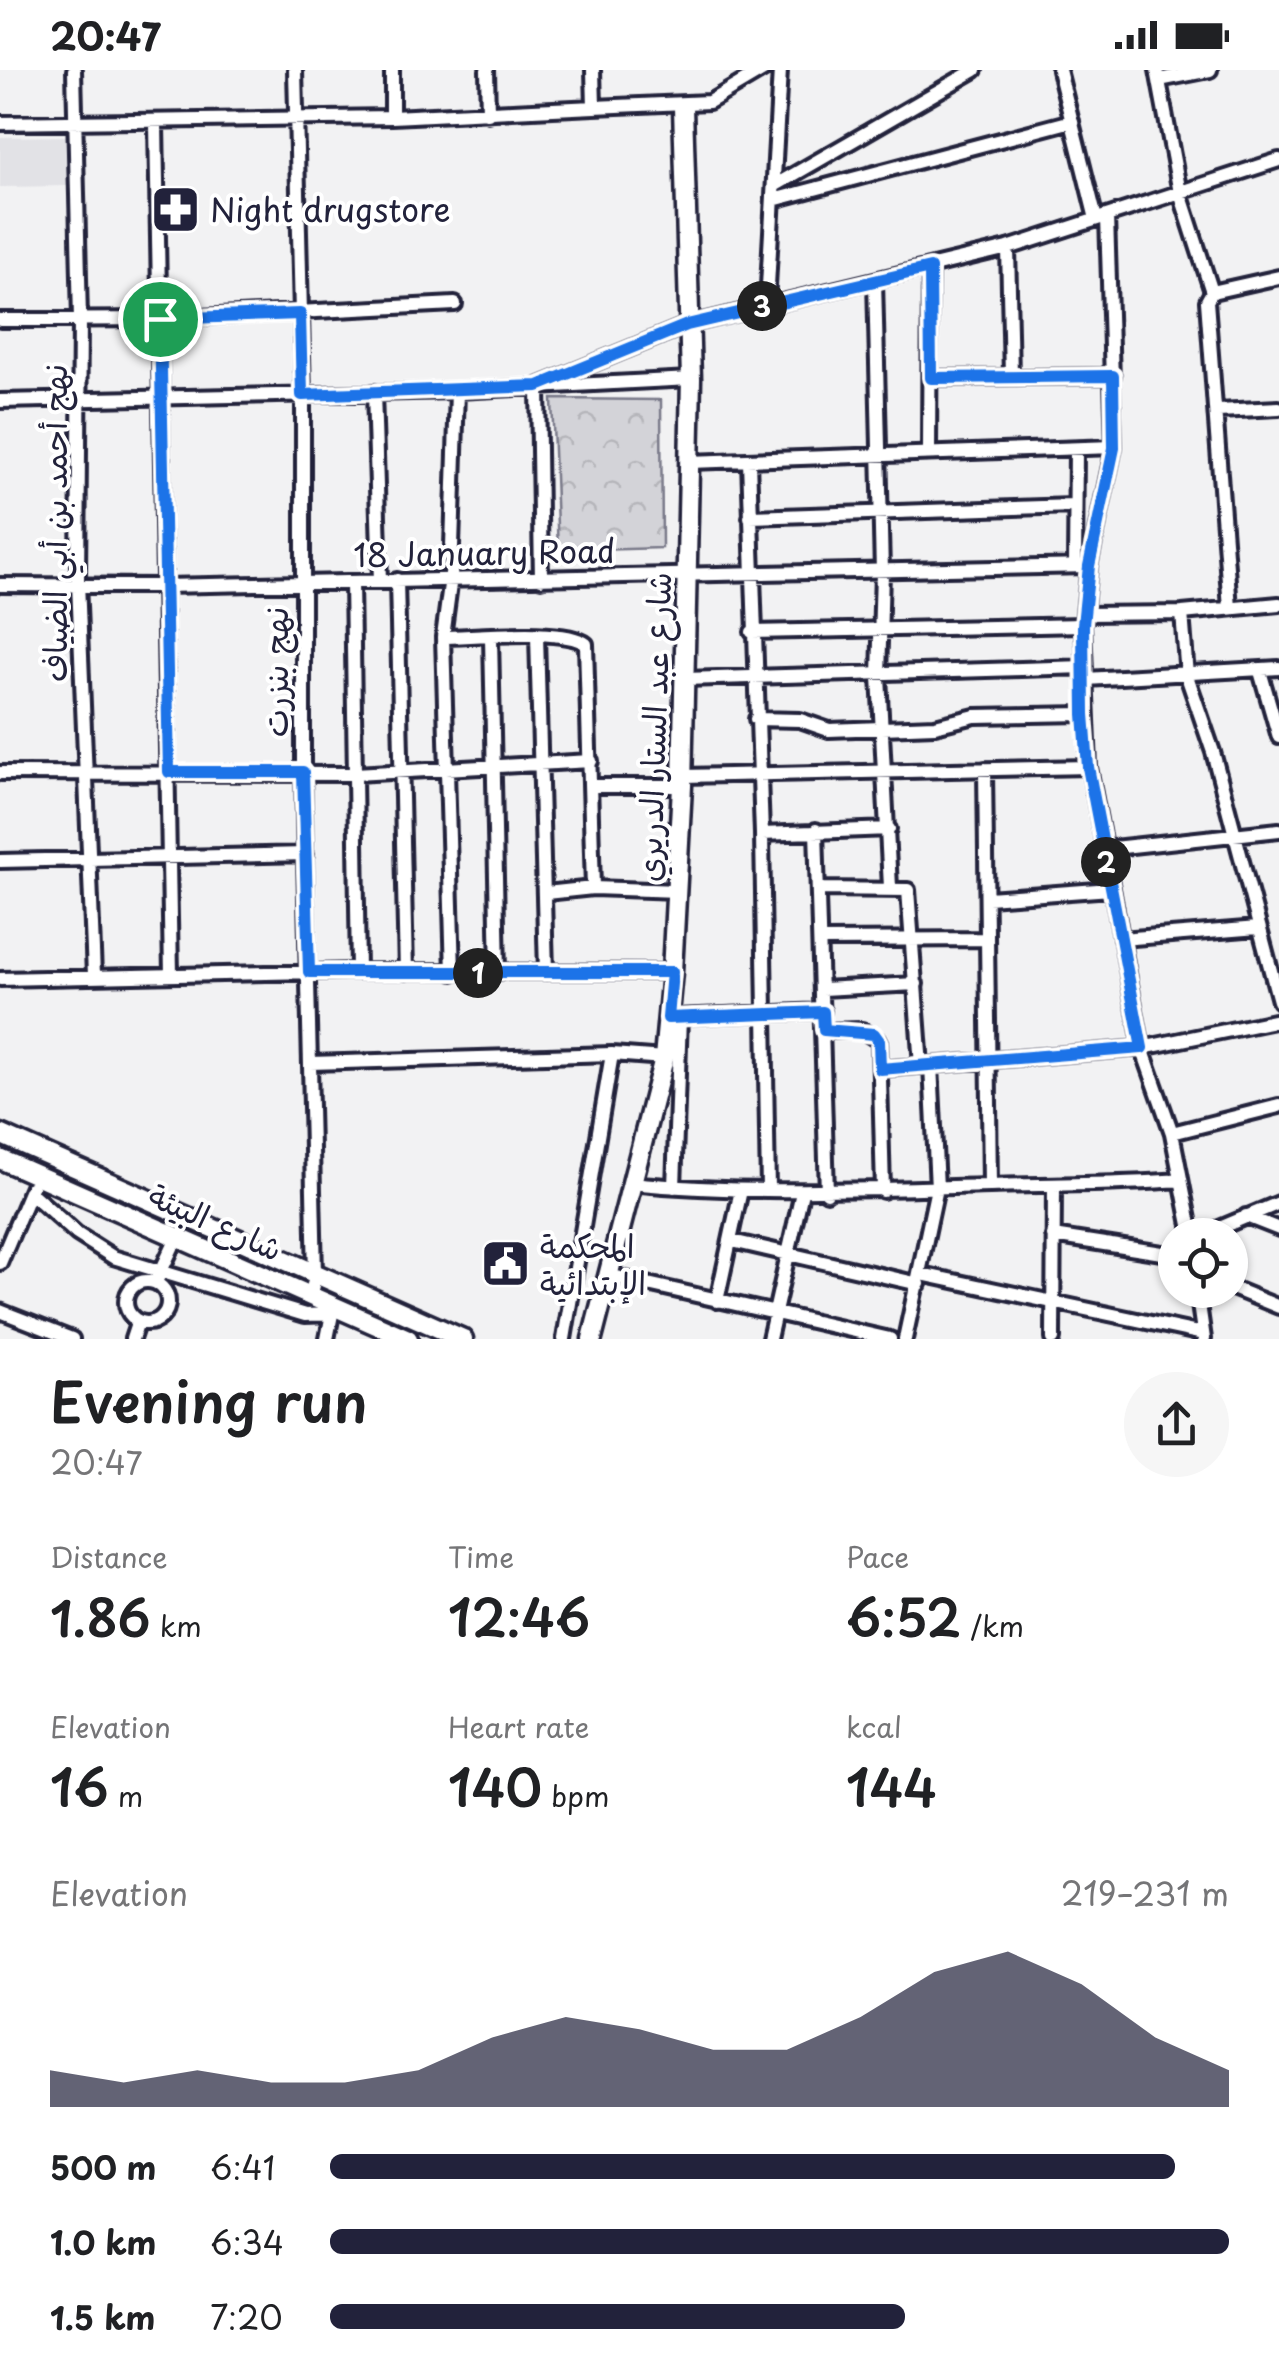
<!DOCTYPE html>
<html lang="en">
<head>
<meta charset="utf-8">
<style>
  body { margin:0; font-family:"Playpen Sans","Playpen Sans Arabic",sans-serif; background:#f6f6f6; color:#202124; height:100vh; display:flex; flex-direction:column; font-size:38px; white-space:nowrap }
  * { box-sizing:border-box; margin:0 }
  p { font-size:32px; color:#757577 }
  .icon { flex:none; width:55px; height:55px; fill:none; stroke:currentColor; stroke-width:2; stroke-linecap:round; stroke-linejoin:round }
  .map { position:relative; height:1269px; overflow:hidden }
  .details { display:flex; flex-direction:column; background:#fff; flex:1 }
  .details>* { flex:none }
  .controls { position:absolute; left:1158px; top:1148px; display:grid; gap:20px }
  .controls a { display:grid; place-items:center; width:90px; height:90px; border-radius:50%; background:#fff; box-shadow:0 2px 8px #0004; font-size:50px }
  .pin { position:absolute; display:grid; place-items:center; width:85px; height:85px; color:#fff; margin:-42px; border:5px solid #fff; border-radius:50%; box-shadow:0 2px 10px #0007 }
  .km { position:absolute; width:50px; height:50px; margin:-25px; border-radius:50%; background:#222; color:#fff; font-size:28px; line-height:50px; text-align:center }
  .round { display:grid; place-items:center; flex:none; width:105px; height:105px; border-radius:52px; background:#f6f6f6 }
  .headline { display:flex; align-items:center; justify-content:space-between; height:170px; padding:0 50px }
  h1 { font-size:55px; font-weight:600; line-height:75px }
  .stats { display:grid; grid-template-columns:repeat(3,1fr); gap:15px; height:170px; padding:10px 50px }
  .stats div { display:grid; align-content:center }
  .stats b { font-size:50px; font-weight:600 }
  .stats small { font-size:28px; font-weight:400 }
  .stats p { font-size:28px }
  .chart { height:280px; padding:20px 50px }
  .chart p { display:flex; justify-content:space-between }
  .chart svg { width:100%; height:180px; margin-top:10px; fill:#22223b; opacity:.7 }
  ul { padding:0 50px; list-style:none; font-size:32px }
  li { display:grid; grid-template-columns:160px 120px 1fr; align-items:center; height:75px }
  li i { height:25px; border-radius:12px; background:#22223b }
  .status { display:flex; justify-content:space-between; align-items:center; height:70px; padding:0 50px; background:#fff; direction:ltr }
  .status svg { height:28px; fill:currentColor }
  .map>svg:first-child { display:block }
  .built { fill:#e2e2e6 }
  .park { fill:url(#park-crowns); stroke:#7a7a8a; stroke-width:2.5 }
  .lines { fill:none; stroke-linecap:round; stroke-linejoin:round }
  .street-casing { stroke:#22223b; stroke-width:20 }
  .secondary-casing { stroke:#22223b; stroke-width:25 }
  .street { stroke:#fff; stroke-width:12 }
  .secondary { stroke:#fff; stroke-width:18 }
  .route-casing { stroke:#fff; stroke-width:20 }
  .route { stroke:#1a73e8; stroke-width:12 }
  .labels { text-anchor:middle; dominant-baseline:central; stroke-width:8; stroke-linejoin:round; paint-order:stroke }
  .poi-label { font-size:32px; fill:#22223b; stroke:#fff; text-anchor:start }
  .street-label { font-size:32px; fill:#22223b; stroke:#fff }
</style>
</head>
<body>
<div class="status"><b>20:47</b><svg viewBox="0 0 49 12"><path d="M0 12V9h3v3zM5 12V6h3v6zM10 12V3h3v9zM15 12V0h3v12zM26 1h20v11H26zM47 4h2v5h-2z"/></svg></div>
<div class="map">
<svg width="1279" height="1269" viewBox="0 0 1279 1269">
  <defs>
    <pattern id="park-crowns" width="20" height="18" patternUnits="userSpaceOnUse" patternTransform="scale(2.5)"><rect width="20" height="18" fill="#d3d3d8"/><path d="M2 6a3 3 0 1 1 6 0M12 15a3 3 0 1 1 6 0" fill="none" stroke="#b5b5ba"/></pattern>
  </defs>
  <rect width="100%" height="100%" fill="#f2f2f3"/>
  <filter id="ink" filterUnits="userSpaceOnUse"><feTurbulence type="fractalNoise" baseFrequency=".01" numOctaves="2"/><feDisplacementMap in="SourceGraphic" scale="20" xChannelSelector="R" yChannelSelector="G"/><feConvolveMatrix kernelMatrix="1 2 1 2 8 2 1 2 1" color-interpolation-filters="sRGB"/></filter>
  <g filter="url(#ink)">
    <path class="built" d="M67,66V116L0,117V67Z"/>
    <path class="park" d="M552,329L661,330L662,478L558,481Z"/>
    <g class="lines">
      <defs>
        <path id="street" d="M74,0L80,249L78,512L94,905
          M295,0L303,325V702L315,1205L311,1225
          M487,0L488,44
          M593,0L594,37L709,32L763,0
          M1059,0L1096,149
          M1157,0L1180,123L1212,222
          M1159,10L1210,0
          M392,47V0
          M0,53L392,47L594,37
          M156,54L171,905
          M774,116L975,0
          M773,130L1072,51
          M1107,146L1114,377L1089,496L1083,555L1089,697L1142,978L1172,1063L1192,1165
          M1008,178L1011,306
          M875,210L882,502L879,606L890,817
          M767,234L780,0
          M0,250L161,249L455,234
          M931,308L1113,306
          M374,322L380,511
          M0,331L457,321L691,309
          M1218,341L1279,338
          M929,383L930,197
          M749,391L762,764L768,1120
          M689,392L1114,377
          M750,447L1073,436
          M1075,496L1076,380
          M541,509L538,316L687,255L1008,178L1279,90
          M397,510L406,902
          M352,512L358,901
          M0,515L164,516L1089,496
          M1230,538L1207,231L1212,222L1279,207
          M1182,543L1187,606L1213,682L1279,931
          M1085,544L1182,543L1279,534
          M752,562L1083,555
          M537,565L546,902
          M443,567C472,567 565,557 586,574L593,818
          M491,567L498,903
          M1260,601L1279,667
          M684,609L1085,597
          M1086,609L1279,598
          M756,649L800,650L829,660L935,656L975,646L1084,644
          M985,699L990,1116
          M0,703L355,704L591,691
          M683,706L1089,697
          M592,716H682
          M816,760L827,1123
          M762,764L889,759
          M1104,779L1279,760
          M0,791L306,784
          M818,819L908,820L921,996
          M546,823L593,818L678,821
          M988,828L1111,819
          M1121,869L1258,858
          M820,870L987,869
          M453,903L443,567L451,507L457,321
          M0,909L358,901L672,902
          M822,919L916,914
          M675,947L823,941
          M824,961L862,960L879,971L883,1121
          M310,993L612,984L664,988
          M880,999L1142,978L1279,950
          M1172,1063L1279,1036
          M630,1113C752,1125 868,1119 990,1116C1054,1114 1117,1115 1181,1110
          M674,1117L680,947
          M30,1122L77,1164L113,1187L305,1245L332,1244
          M1246,1146L1279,1159
          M1203,1165L1279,1133
          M1053,1166L1175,1185
          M732,1171L919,1214
          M0,1193L32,1117
          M921,1204L1203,1264
          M608,1205L890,1269
          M157,1210L177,1167
          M126 1232a21 21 0 1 1 42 0a21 21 0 1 1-42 0Z
          M1230,1217L1279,1237
          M1197,1220L1204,1269
          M717,1231L741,1120
          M0,1241L72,1269
          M132,1269L138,1251
          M327,1269L333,1239
          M564,1269L612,984
          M769,1269L802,1122
          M905,1269L937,1118L931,995
          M1053,1269L1054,1115"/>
        <path id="secondary" d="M0,1064L463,1269
          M0,1089L408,1269
          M592,1269L664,988L672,902L682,716L691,309L683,37"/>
      </defs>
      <use href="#street" class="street-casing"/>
      <use href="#secondary" class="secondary-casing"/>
      <use href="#street" class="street"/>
      <use href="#secondary" class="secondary"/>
    </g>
  </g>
  <g class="lines" filter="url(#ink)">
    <defs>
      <path id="route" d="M930,198L931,308L1113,306L1114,378L1089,496L1083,555L1084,644L1088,697L1142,978L880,999L879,971L874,964L824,960L823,942L668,948L672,902H309L303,702H169L160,249L300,244L302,325L538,316L687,255Z"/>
    </defs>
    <use href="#route" class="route-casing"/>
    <use href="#route" class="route"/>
  </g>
  <defs>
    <symbol id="pharmacy-square" viewBox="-11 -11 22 22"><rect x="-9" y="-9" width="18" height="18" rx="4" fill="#22223b" stroke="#fff"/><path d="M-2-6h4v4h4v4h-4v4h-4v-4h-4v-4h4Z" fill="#fff"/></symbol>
    <symbol id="civic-square" viewBox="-11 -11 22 22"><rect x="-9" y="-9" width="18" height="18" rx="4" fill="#22223b" stroke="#fff"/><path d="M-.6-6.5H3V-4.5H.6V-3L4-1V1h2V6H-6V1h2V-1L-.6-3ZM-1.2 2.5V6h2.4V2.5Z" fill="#fff"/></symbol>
  </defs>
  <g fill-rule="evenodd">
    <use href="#pharmacy-square" x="148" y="112" width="55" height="55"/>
    <use href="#civic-square" x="478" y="1166" width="55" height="55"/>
  </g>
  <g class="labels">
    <g class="poi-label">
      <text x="210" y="139">Night drugstore</text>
      <text x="540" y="1175">المحكمة<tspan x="540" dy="37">الإبتدائية</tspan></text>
    </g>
    <g class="street-label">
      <text transform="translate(54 453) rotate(-90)">نهج أحمد بن أبي الضياف</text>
      <text transform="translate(484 482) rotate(-1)">18 January Road</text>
      <text transform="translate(275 602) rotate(-90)">نهج بنزرت</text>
      <text transform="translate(653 657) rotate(-88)">شارع عبد الستار الدريري</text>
      <text transform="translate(216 1151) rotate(24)">شارع البيئة</text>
    </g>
  </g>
</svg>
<div class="controls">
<a><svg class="icon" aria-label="locate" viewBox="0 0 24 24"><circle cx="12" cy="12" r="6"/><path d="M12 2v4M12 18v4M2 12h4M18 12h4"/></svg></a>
</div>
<div class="pin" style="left:160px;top:249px;background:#1e9e55"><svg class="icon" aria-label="arrive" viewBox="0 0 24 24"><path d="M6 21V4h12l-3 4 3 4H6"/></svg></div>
<b class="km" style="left:478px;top:903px">1</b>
<b class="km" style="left:1106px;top:792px">2</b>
<b class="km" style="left:762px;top:236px">3</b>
</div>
<section class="details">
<div class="headline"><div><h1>Evening run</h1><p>20:47</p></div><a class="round"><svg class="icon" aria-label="share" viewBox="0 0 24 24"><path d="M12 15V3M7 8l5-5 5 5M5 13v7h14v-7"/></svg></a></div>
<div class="stats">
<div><p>Distance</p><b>1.86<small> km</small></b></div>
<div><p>Time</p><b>12:46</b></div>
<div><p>Pace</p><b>6:52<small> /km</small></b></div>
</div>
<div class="stats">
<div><p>Elevation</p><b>16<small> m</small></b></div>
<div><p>Heart rate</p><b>140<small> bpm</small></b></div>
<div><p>kcal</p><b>144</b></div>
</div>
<div class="chart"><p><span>Elevation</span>219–231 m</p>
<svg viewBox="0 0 160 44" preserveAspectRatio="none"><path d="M0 44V35L10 38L20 35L30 38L40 38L50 35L60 27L70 22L80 25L90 30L100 30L110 22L120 11L130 6L140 14L150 27L160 35V44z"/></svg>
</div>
<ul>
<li><b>500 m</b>6:41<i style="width:94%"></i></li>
<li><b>1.0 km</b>6:34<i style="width:100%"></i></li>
<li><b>1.5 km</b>7:20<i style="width:64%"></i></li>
</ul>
</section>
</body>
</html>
